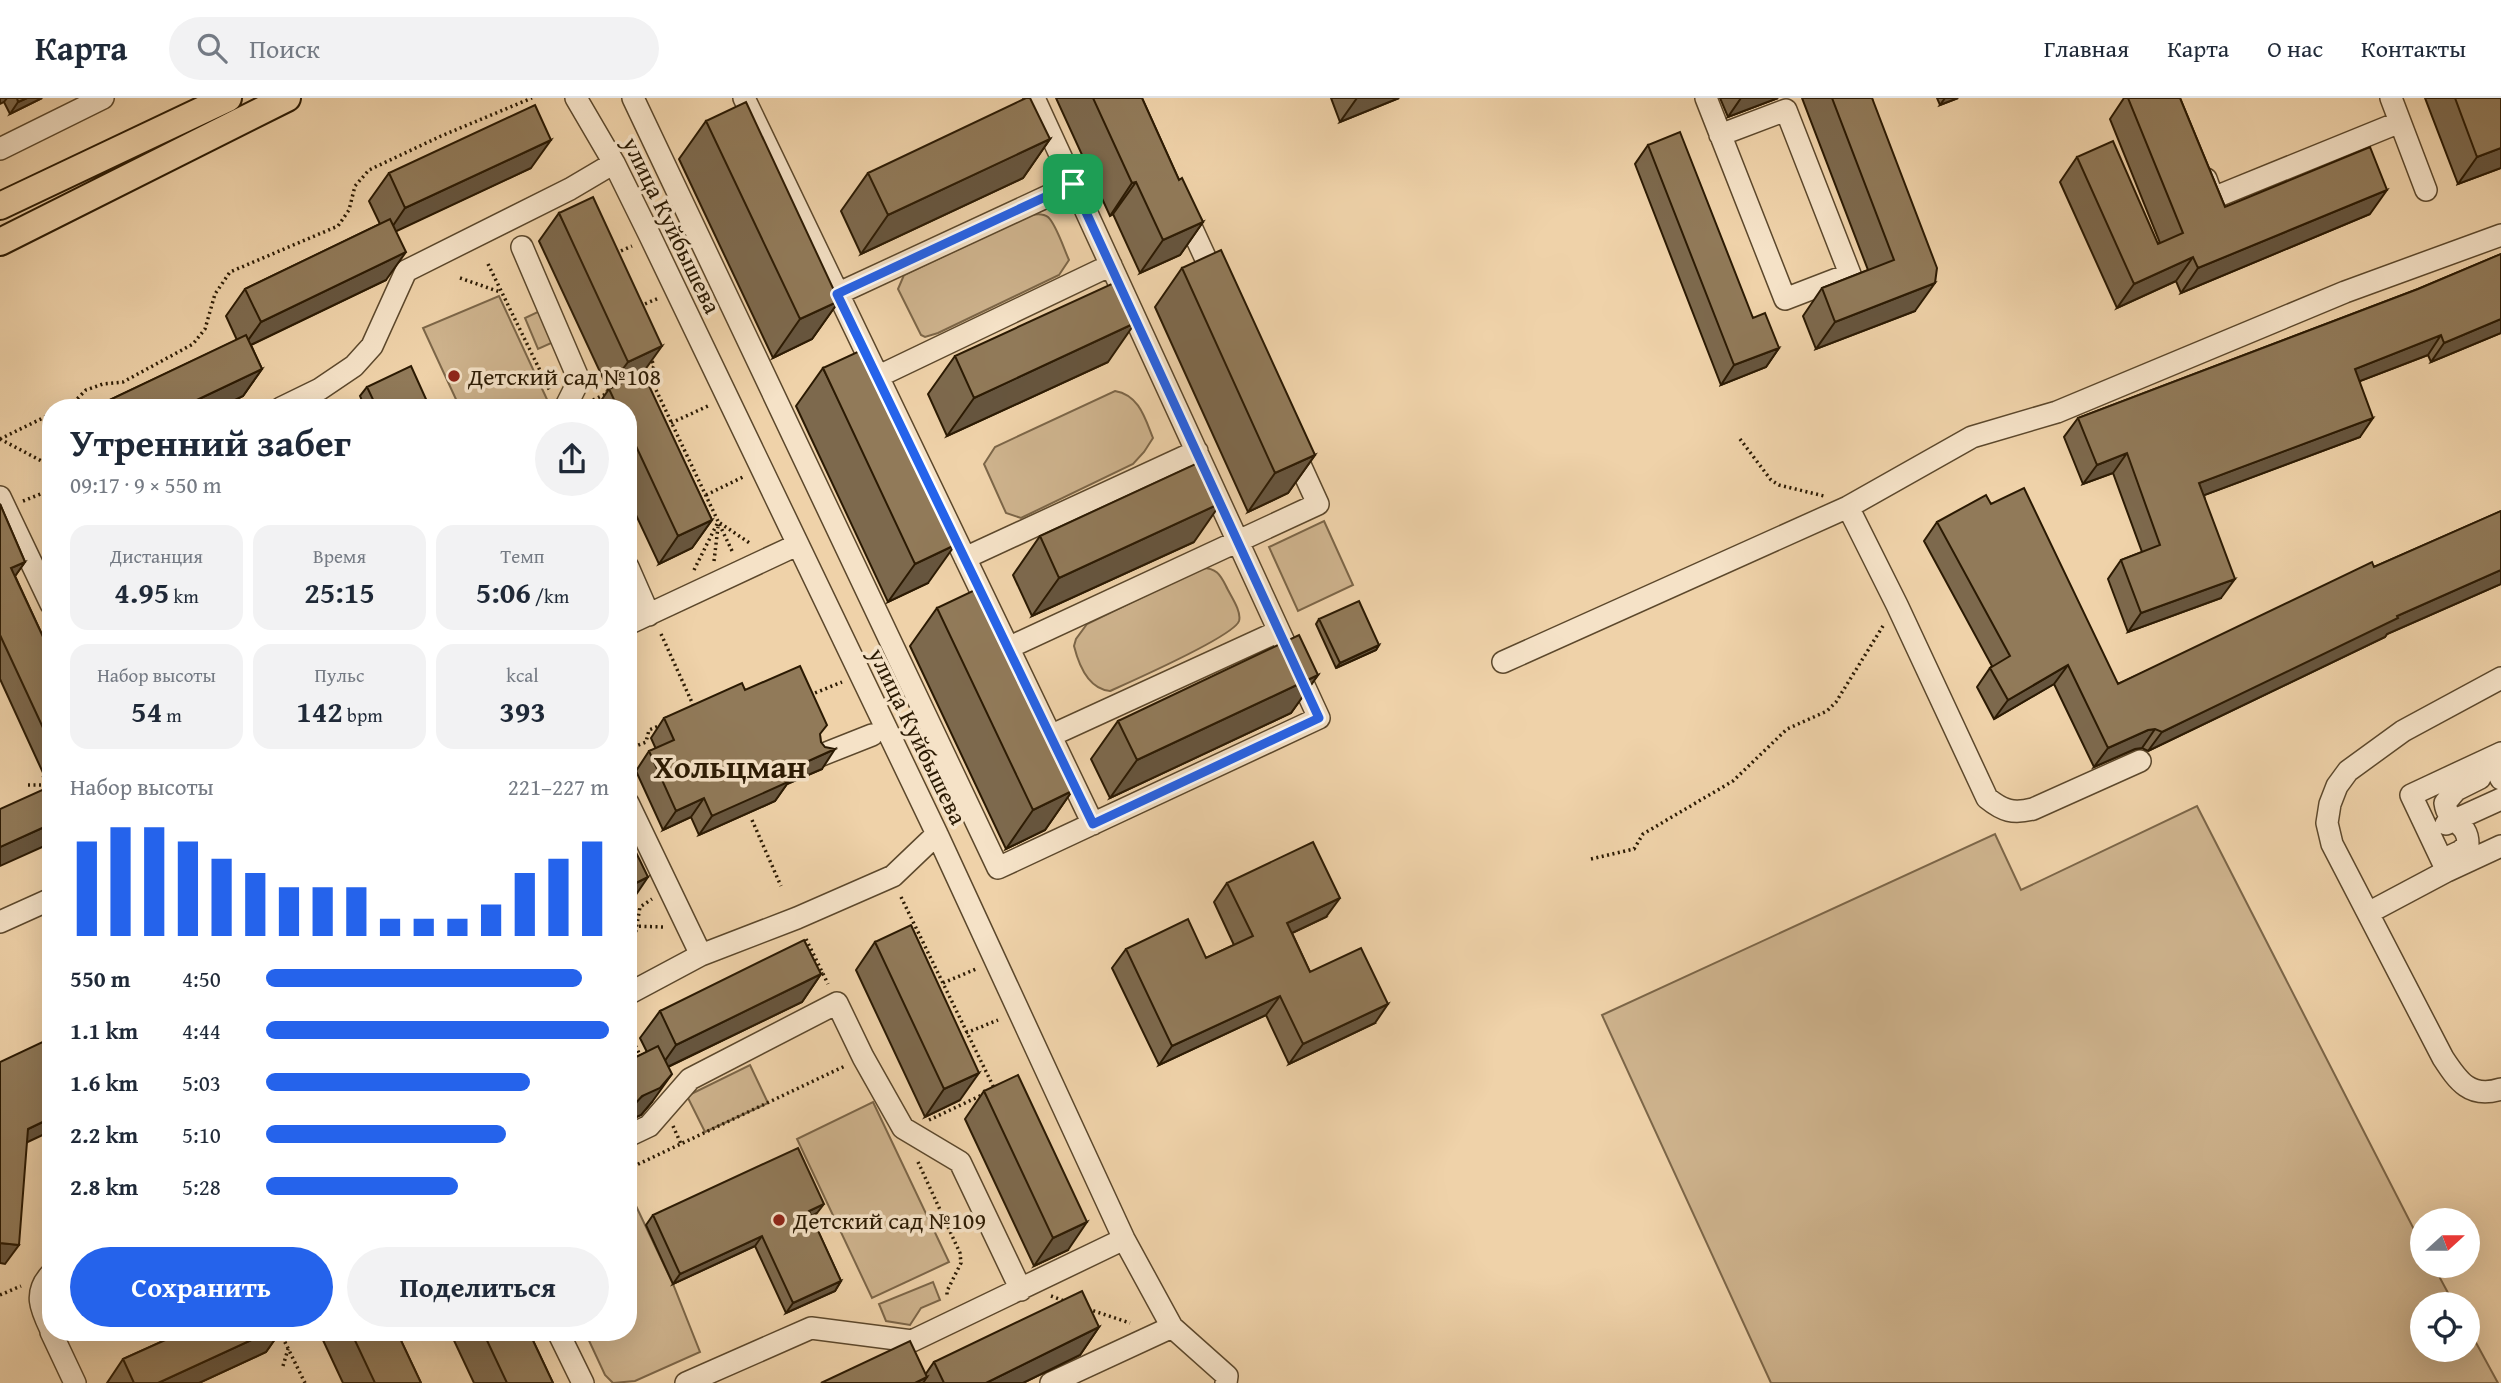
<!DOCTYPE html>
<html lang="ru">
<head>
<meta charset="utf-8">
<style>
  body { margin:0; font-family:"Gentium Book Plus",serif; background:#f2f2f3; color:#1f2937; height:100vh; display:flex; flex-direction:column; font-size:26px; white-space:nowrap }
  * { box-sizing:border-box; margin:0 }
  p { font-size:23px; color:#747a83 }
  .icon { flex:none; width:38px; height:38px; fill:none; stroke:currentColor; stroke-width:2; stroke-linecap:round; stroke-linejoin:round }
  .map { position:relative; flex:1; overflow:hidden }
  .side { position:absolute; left:42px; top:301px; width:595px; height:942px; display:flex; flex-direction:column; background:#fff; border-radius:28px; box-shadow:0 7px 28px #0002 }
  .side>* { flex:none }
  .needle { width:46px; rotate:69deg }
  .fabs { position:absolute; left:2410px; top:1110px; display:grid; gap:14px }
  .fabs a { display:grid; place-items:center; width:70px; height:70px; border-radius:50%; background:#fff; box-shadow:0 7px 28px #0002; font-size:35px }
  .pin { position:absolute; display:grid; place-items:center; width:60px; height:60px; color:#fff; margin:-30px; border-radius:14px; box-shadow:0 4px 10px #0006 }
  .round { display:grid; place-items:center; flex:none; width:74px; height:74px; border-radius:37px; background:#f2f2f3 }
  .summary { display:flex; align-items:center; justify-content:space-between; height:119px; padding:0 28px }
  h1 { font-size:38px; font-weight:700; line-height:52px }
  .stats { display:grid; grid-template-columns:repeat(3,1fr); gap:10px; height:119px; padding:7px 28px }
  .stats div { display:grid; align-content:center; border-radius:18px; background:#f2f2f3; text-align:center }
  .stats b { font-size:30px; font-weight:700 }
  .stats small { font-size:19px; font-weight:400 }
  .stats p { font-size:19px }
  .chart { height:196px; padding:14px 28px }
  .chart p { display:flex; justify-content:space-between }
  .chart svg { width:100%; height:126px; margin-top:7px; stroke:#2563eb; stroke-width:6 }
  .button { display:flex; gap:14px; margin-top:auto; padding:14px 28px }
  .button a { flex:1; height:80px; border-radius:42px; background:#2563eb; color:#fff; font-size:28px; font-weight:700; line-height:80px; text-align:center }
  .button a+a { background:#f2f2f3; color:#1f2937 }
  ul { padding:0 28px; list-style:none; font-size:23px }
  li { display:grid; grid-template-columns:112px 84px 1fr; align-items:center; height:52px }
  li i { height:18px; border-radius:9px; background:#2563eb }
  header { display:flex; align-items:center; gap:42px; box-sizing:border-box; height:98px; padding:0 35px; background:#fff; border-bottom:2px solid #e0e1e3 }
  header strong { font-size:33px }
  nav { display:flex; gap:38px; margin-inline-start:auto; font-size:24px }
  .search { width:490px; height:63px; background:#f2f2f3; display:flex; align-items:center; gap:18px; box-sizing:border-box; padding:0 24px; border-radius:38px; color:#747a83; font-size:26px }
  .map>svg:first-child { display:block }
  .green { fill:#ceb38d; stroke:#7c6648; stroke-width:2 }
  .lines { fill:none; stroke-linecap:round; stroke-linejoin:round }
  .minor-casing { stroke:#5c482c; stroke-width:24 }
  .major-casing { stroke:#2b1a03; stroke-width:30 }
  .path { stroke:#2b1a03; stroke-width:3.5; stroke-dasharray:2 3.5; stroke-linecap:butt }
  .minor { stroke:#f5e2c7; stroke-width:21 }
  .major { stroke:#efd2a9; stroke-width:26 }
  .wall { fill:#7d694d; stroke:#2b1a03; stroke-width:2 }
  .shaded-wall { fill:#66553e; stroke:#2b1a03; stroke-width:2 }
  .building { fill:#917a59; stroke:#2b1a03; stroke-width:2 }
  .route-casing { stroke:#fff; stroke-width:14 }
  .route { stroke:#2563eb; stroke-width:9 }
  .poi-dot { fill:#8f2418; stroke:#f5e2c7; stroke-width:2.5 }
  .labels { text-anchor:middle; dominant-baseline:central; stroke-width:7; stroke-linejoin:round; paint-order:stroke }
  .street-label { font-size:24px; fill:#2b1a03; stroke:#f5e2c7 }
  .poi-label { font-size:24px; fill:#2b1a03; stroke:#f5e2c7; text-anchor:start }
  .district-label { font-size:32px; font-weight:bold; fill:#2b1a03; stroke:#f5e2c7 }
</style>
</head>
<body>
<header>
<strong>Карта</strong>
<div class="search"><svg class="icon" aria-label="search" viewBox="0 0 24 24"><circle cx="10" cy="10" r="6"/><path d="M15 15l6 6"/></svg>Поиск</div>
<nav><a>Главная</a><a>Карта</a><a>О нас</a><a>Контакты</a></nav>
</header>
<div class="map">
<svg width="2501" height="1285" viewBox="0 0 2501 1285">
  <rect width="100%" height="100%" fill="#efd2a9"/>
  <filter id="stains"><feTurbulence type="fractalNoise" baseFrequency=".00286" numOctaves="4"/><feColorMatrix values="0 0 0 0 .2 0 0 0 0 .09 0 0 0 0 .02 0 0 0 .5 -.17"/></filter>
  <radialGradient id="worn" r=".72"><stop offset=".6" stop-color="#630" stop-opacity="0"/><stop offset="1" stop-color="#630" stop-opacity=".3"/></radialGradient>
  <path class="green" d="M1031,117C1036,116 1043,115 1048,119C1056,126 1064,151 1069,162L1059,177L938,235L925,239L921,237L898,191L904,177Z
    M499,198L551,310H460L423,230Z
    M544,211L558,242L538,251L525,220Z
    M1115,293C1139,297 1145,320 1153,340L1144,354L1133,366L1021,420L1006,415L984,366L995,349Z
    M1324,423L1353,487L1298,513L1269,449Z
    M1202,470C1216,470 1220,476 1226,488C1230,497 1242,513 1239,523C1234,538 1130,584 1110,593C1089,591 1079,568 1074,548L1076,541L1087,526Z
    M2197,708L2422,1147V1167H2433L2454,1206H2422V1251H2468V1230L2498,1285H1771L1602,917L1995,736L2021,792Z
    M750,967L768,1005L705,1034L687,998Z
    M873,1004L949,1164L872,1200L797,1041Z
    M628,1091L673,1186L700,1254L635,1283L613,1285L605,1277L585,1234H628Z
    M933,1184L940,1202L921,1210L910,1227L886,1223L879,1206Z"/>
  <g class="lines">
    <defs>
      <path id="minor" d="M576,0L614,65L650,138L937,736L1124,1141L1172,1229L1227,1278L1226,1285
        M633,0L998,770L1319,620L1034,0
        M744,0L1093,726
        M1706,0L1785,201L1850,176L1786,12L1720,37
        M2391,0L2426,92
        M0,51L103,0
        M2206,81L2213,100L2400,24
        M1183,111L1216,183
        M522,149L579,282L565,310
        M837,196L1074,86
        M877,279L1111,167
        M281,310L320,291L354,268L372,248L406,173L570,91L614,65
        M0,399L51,506
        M1848,409L1897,507L1987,700C2003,713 2013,716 2033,711L2140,663
        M965,460L1197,353
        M628,469L649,517
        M628,526L797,447
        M1008,550L1318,406L1292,349
        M1503,564L1848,409L1972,339L2057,314L2345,194L2501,137
        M2501,580L2403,633L2348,673L2337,688L2330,706L2327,725L2332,746L2443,960C2458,983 2470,1001 2501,991
        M1050,638L1279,533
        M819,658L872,637
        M2497,672L2501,681
        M628,705L701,857
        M2446,726L2501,701
        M2442,762L2461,753L2468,746C2468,722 2448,728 2445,705L2456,692L2480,680
        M2447,773L2411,697L2501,655
        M2368,815L2447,773L2501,748
        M0,824L51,801
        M628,896L701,857L797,820L893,778L937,736
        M628,1038L649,1028L690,981L837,905L863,959L903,1030L960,1064L1021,1192
        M51,1176C33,1195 41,1211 51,1232
        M51,1234L75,1285
        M558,1234L583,1285
        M686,1285L811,1230L912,1243L1124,1141
        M1051,1285L1172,1229"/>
      <path id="major" d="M0,108L228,0
        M0,144L287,0"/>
    </defs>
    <use href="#minor" class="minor-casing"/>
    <use href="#major" class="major-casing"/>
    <path class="path" d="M616,155L632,148
      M488,166L550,293
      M460,180L500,194
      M640,208L659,200
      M649,277L733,455
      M641,280L649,277L654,268L651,260
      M593,302L608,295
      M64,310L72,306L86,292L103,286L123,284L193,246L205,231L215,196L230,174L338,128L349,112L355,88L369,72L441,38L532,0
      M671,325L708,308
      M0,341L51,368
      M0,341L51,316
      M1740,341L1771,382L1779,387L1824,398
      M706,397L743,379
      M23,403L51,392
      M720,425L751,446
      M714,463L718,429
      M694,472L718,424
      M661,536L695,611
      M810,597L842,584
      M628,651L646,644L649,632L661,627
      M28,687H51
      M752,722L781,788
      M1591,761L1634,751L1643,736L1733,683L1787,631L1827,613L1836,604L1883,528
      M901,799L995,992
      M628,828L665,829
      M806,841L828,886
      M631,861L640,809L652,801
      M943,885L976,871
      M628,933L642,961
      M966,935L998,922
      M929,1022L982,997
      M673,1028L681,1046
      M918,1064L960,1155L961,1165L947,1193V1199
      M628,1071L845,968
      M0,1197L21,1188
      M1051,1198L1067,1204
      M1088,1211L1130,1225
      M280,1234L305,1285
      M283,1239L294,1234
      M283,1268L288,1251"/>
    <use href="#minor" class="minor"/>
    <use href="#major" class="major"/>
  </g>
  <path class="wall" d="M0,0H42L10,16L4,4Z
    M1056,0H1142L1179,82L1203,124L1180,157L1140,175L1113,116L1110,118Z
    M1331,0H1399L1340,24Z
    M1720,0H1778L1728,19Z
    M1802,0H1872L1915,213L1816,251L1803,218L1822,190L1868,172Z
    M1937,0H1958L1940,7Z
    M2124,0H2180L2225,109L2370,116L2181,195L2176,183L2117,210L2060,84L2077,59L2158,146L2160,145L2110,21Z
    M2425,0H2501V70L2458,86Z
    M706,23L839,203L812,241L773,260L679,61Z
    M1050,41L1023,80L861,156L841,113L868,75Z
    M1648,47L1753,220L1779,250L1766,269L1721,287L1635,66Z
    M531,70L395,133L386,182L251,247L262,271L243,298L219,310H97L99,307L237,242L226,218L245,191L380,126L369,103L389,75Z
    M559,115L642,276L712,422L692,450L659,466L628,400V310H596L609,291L630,282L608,291L539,143Z
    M2501,156V235L2431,264L2428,257L2360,283V339L2204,397L2221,500L2128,534L2108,481L2121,462L2142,454L2113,375L2083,386L2064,339L2078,320L2418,191Z
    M1182,170L1315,357L1288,395L1248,414L1155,209Z
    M955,258L1108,264L947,338L928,296Z
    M823,270L928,485L888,504L796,308Z
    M367,289L430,310H365L360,298Z
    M0,406L25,464L15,478L51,556V674L44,677L0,581Z
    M1991,406L2118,586L2374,469L2501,413V486L2387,536L2385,539L2148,653L2142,650L2135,651L2094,669L2054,586L1994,621L1977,589L1990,570L1992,568L1924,443L1937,424Z
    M1040,438L1194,444L1032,518L1013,477Z
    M937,510L1072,693L1045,732L1006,751L910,548Z
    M1319,521L1379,547L1376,552L1336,570L1316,526Z
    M1318,577L1291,615L1110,700L1091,661L1118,623Z
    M745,592L820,637L822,671L787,686L775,703L699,737L691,719L663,732L636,673L649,653L656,651L651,640L664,620Z
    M1227,785L1326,819L1292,835L1310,874L1375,925L1289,966L1266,917L1159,967L1112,870L1126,851L1206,860L1234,847L1214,804Z
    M875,844L960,1002L925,1019L856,872Z
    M821,876L802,904L668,969L652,1004L641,1017L628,1023V963L647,954L640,940L660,913Z
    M984,993L1068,1152L1034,1168L965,1021Z
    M817,1115L811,1118L841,1183L835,1193L786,1215L755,1148L673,1186L646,1127L653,1117Z
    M1099,1229L1080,1257L1023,1285H821L925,1277L934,1264Z
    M183,1234H280L266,1254L199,1285H107L123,1261Z
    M326,1234H397L421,1285H343L322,1240Z
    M450,1234H529L553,1285H474Z"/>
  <path class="shaded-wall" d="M0,0H7L4,4L0,6Z
    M27,0H42L10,16L18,4Z
    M1357,0H1399L1340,24Z
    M1741,0H1778L1728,19Z
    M1945,0H1958L1940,7Z
    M1050,41L1023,80L861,156L888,117Z
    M551,42L531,70L386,138L405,110Z
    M2501,50V70L2458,86L2477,59Z
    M1136,84L1113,116L1110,118L1132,85Z
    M2387,92L2370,116L2181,195L2198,170Z
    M1203,124L1180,157L1140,175L1163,142Z
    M406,154L386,182L242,251L261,224Z
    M2193,159L2176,183L2117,210L2134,186Z
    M1935,185L1915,213L1816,251L1835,224Z
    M839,203L812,241L773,260L800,221Z
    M2501,221V235L2431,264L2444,245Z
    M1135,225L1108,264L947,338L974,300Z
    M2441,237L2428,257L2342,290L2355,271Z
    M662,248L642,276L608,291L628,264Z
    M1779,250L1766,269L1721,287L1734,267Z
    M262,271L243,298L219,310H180Z
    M2373,320L2360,339L2186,404L2199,385Z
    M2127,355L2113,375L2083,386L2097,367Z
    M1315,357L1288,395L1248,414L1275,375Z
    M1221,405L1194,444L1032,518L1059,480Z
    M712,422L692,450L659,466L678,438Z
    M955,447L928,485L888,504L915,466Z
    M25,464L13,481L11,470Z
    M2501,472V486L2387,536L2385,539L2148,653L2162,634L2397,518Z
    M2235,481L2221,500L2128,534L2141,515Z
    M1379,547L1376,552L1336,570L1340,565Z
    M2068,567L2054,586L1994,621L2008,602Z
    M1318,577L1291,615L1110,700L1137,662Z
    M2155,631L2142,650L2135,651L2094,669L2108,650L2148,632Z
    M835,651L822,671L787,686L775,703L699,737L712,718L784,674Z
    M51,667V674L44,677Z
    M1072,693L1045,732L1006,751L1033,712Z
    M704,700L691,719L663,732L676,713Z
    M51,726V745L0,768V749Z
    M648,779L629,807H628V789Z
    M1340,800L1326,819L1273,844L1287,825Z
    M821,876L802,904L657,974L676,947Z
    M1280,898L1266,917L1159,967L1172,948Z
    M1388,906L1375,925L1289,966L1303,946Z
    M979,975L960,1002L925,1019L944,991Z
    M672,976L652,1004L641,1017L628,1023V1009Z
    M51,1020V1033L15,1050L28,1031Z
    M824,1106L817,1115L802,1123L809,1113Z
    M1087,1124L1068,1152L1034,1168L1053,1140Z
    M762,1138L755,1148L673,1186L680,1176Z
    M0,1145L19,1147L5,1166L0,1165Z
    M841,1183L835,1193L786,1215L793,1205Z
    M1099,1229L1080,1257L1023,1285H986Z
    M269,1234H280L266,1254L199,1285H158Z
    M927,1279L923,1285H915Z"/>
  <path class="building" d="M17,0H27L18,4Z
    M1026,0H1030L1050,41L888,117L868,75Z
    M1093,0H1142L1179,82L1182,80L1203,124L1163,142L1136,84L1132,85Z
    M1832,0H1872L1937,170L1935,185L1835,224L1822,190L1894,162Z
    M2128,0H2180L2225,109L2370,49L2387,92L2198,170L2193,159L2134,186L2077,59L2113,43L2158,146L2183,135Z
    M2455,0H2501V50L2477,59Z
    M746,4L839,203L800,221L706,23Z
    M535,7L551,42L405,110L389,75Z
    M1680,34L1753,220L1765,215L1779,250L1734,267L1648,47Z
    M593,99L662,248L628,264L559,115Z
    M390,121L406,154L261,224L245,191Z
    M1221,152L1315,357L1275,375L1182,170Z
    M2501,156V221L2444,245L2441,237L2355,271L2373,320L2199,385L2235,481L2141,515L2121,462L2160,447L2127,355L2097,367L2078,320L2418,191Z
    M1116,184L1135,225L974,300L955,258Z
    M246,237L262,271L180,310H100L99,307Z
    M864,251L955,447L915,466L823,270Z
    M411,268L430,310H377L367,289Z
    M643,275L712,422L678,438L628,331V310H618L609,291Z
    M1202,363L1221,405L1059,480L1040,438Z
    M2024,390L2118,586L2372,464L2374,469L2501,413V472L2397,518L2398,520L2162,634L2155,631L2148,632L2108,650L2068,567L2008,602L1990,570L2010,558L1937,424L1986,397L1991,406Z
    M0,406L25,464L11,470L51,556V647L0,537Z
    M977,491L1072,693L1033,712L937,510Z
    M1359,503L1379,547L1340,565L1319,521Z
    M1299,537L1318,577L1137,662L1118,623Z
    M800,568L827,627L820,636L821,644L825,649L835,651L784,674L788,684L712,718L704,700L676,713L649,653L674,642L664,620L742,585L745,592Z
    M51,688V726L0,749V711Z
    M628,738L648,779L628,789Z
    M1313,744L1340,800L1287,825L1310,874L1361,850L1388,906L1303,946L1280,898L1172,948L1126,851L1188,821L1206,860L1253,838L1227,785Z
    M911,827L979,975L944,991L875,844Z
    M804,842L821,876L676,947L660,913Z
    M51,940V1020L28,1031L19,1147L0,1145V964Z
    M658,948L672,976L660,990L642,998L636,1005L628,1009V963Z
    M1018,977L1087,1124L1053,1140L984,993Z
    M798,1050L824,1106L809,1113L841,1183L793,1205L762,1138L680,1176L653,1117Z
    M1082,1193L1099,1229L986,1285H944L934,1264Z
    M183,1234H269L158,1285H134L123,1261Z
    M351,1234H397L421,1285H375Z
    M483,1234H529L553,1285H507Z
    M910,1243L927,1279L915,1285H821Z"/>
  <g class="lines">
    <defs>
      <path id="route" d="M1073,86L1319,620L1093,726L837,196Z"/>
    </defs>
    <use href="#route" class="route-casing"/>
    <use href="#route" class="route"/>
  </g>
  <g class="poi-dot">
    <circle cx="454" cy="278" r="7"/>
    <circle cx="779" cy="1122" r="7"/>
  </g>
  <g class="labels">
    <g class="street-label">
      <text transform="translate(672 127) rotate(64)">улица Куйбышева</text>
      <text transform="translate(918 638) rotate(64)">улица Куйбышева</text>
    </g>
    <g class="poi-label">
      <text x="468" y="278">Детский сад №108</text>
      <text x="793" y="1122">Детский сад №109</text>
    </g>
    <g class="district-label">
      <text x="730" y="668">Хольцман</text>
    </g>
  </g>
  <rect width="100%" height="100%" filter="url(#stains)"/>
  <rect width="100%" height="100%" fill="url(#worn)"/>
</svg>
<div class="fabs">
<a><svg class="needle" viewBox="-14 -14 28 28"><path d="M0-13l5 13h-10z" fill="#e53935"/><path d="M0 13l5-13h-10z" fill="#747a83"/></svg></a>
<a><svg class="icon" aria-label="locate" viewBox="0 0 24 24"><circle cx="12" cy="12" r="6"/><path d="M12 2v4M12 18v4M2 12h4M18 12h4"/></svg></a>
</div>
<div class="pin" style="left:1073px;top:86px;background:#1e9e55"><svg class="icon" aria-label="arrive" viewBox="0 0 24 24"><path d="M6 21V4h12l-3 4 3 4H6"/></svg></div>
<section class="side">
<div class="summary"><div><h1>Утренний забег</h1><p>09:17 · 9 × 550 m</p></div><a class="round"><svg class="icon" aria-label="share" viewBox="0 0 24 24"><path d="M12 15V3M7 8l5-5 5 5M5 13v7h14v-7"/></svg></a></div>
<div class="stats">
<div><p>Дистанция</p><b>4.95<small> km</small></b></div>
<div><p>Время</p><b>25:15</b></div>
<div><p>Темп</p><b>5:06<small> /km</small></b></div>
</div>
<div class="stats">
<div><p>Набор высоты</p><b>54<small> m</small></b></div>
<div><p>Пульс</p><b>142<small> bpm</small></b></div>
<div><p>kcal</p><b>393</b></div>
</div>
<div class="chart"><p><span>Набор высоты</span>221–227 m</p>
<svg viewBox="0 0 160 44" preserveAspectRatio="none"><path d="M5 44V11M15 44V6M25 44V6M35 44V11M45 44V17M55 44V22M65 44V27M75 44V27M85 44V27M95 44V38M105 44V38M115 44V38M125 44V33M135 44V22M145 44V17M155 44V11"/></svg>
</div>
<ul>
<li><b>550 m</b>4:50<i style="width:92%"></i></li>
<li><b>1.1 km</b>4:44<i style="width:100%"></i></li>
<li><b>1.6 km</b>5:03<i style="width:77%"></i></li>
<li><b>2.2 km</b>5:10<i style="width:70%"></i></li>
<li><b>2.8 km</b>5:28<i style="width:56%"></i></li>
</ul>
<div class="button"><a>Сохранить</a><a>Поделиться</a></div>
</section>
</div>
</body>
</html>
